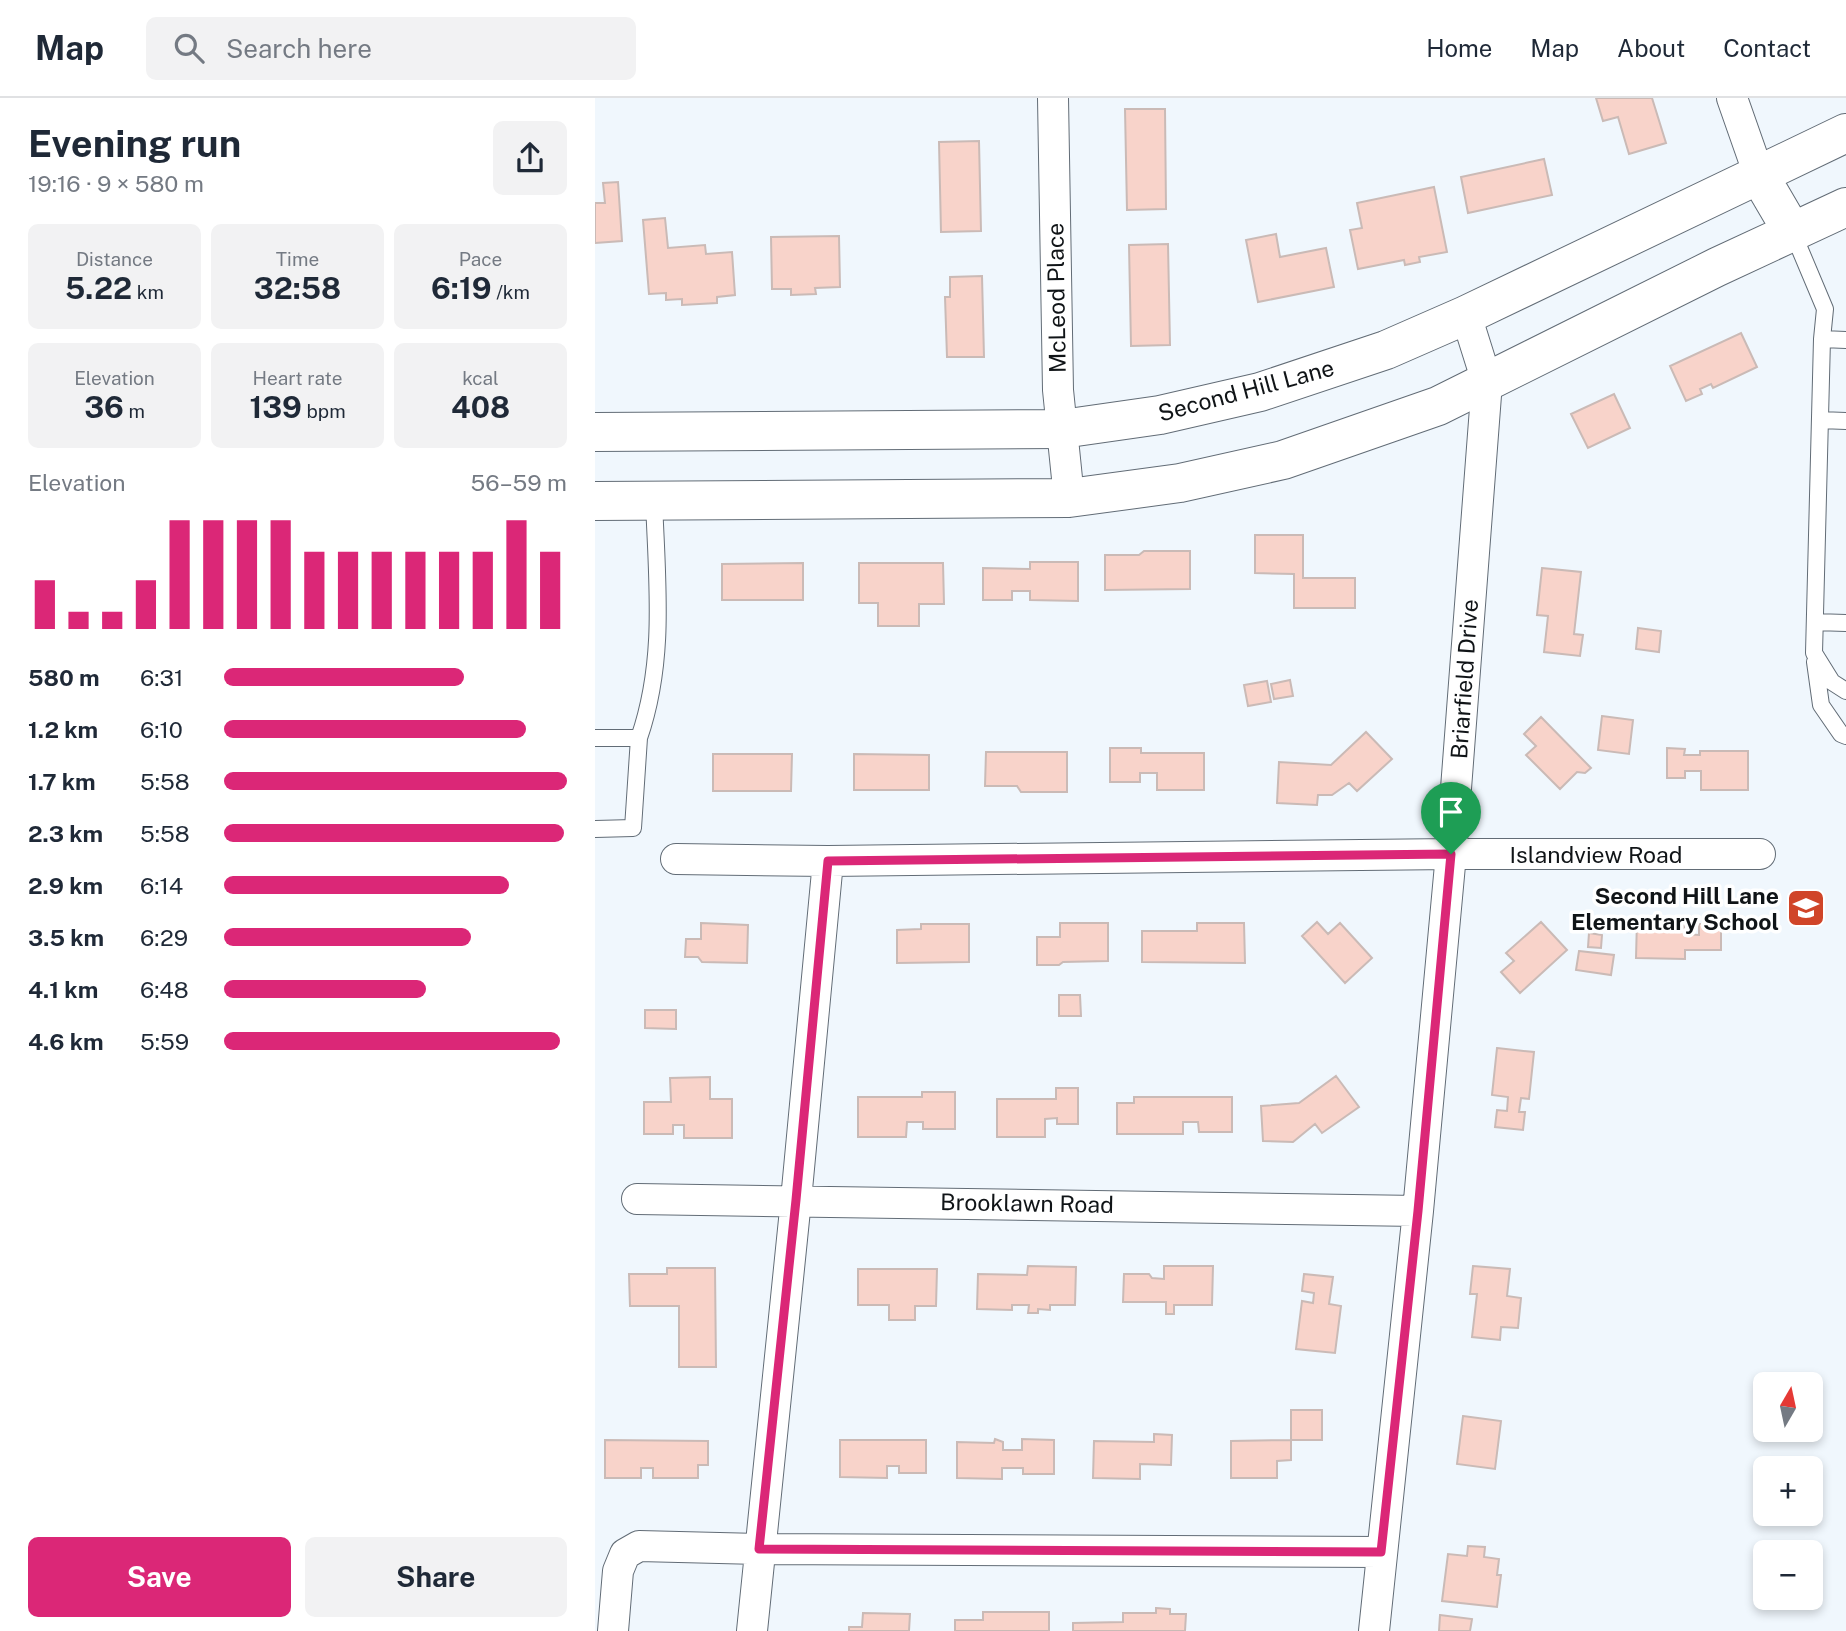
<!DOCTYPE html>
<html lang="en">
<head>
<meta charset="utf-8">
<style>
  body { margin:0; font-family:"Public Sans",sans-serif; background:#f2f2f3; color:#1f2937; height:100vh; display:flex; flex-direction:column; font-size:26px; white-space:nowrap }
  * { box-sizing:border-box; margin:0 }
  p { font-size:23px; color:#747a83 }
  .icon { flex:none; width:38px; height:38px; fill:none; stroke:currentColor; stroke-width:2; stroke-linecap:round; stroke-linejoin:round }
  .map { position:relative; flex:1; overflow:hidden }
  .details { display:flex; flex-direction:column; background:#fff; width:595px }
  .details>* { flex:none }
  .needle { width:46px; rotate:9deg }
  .fabs { position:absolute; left:1158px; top:1274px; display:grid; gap:14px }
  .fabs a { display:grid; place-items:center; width:70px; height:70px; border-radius:10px; background:#fff; box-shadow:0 4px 10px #0003; font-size:35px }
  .pin { position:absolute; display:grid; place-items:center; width:60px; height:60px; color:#fff; margin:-72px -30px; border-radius:50% 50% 50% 0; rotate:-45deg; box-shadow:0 0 7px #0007 }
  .pin .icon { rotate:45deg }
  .round { display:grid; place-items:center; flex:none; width:74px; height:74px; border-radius:10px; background:#f2f2f3 }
  .head { display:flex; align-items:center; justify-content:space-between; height:119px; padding:0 28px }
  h1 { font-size:38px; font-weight:700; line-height:52px }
  .stats { display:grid; grid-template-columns:repeat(3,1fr); gap:10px; height:119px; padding:7px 28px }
  .stats div { display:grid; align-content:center; border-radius:10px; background:#f2f2f3; text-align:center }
  .stats b { font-size:30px; font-weight:700 }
  .stats small { font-size:19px; font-weight:400 }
  .stats p { font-size:19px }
  .chart { height:196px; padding:14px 28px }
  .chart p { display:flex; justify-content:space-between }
  .chart svg { width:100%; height:126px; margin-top:7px; stroke:#db2777; stroke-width:6 }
  .primary-button { display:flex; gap:14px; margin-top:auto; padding:14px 28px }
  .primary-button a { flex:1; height:80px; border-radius:10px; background:#db2777; color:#fff; font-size:28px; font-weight:700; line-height:80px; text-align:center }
  .primary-button a+a { background:#f2f2f3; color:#1f2937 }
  ul { padding:0 28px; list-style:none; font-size:23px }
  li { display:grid; grid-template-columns:112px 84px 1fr; align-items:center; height:52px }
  li i { height:18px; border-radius:9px; background:#db2777 }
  header { display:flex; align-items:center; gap:42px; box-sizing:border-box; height:98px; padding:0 35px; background:#fff; border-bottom:2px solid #e0e1e3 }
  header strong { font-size:33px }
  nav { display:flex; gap:38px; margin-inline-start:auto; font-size:24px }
  .search { width:490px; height:63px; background:#f2f2f3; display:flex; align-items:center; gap:18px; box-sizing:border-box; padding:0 24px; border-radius:10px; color:#747a83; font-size:26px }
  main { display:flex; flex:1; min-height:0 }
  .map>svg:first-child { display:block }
  .building { fill:#f8d3ca; stroke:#cabab6; stroke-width:2 }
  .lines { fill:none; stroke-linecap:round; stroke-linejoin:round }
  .lane-casing { stroke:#626c76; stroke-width:18 }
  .street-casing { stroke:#626c76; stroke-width:32 }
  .secondary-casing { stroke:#626c76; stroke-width:40 }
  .lane { stroke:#fff; stroke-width:16 }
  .street { stroke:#fff; stroke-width:30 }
  .secondary { stroke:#fff; stroke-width:38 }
  .route-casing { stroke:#fff; stroke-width:14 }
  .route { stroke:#db2777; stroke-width:9 }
  .labels { text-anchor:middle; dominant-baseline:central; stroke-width:7; stroke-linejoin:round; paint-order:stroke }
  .street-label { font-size:23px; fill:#101417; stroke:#fff }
  .poi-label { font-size:23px; font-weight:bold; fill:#101417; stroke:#fff; text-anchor:end }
</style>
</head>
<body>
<header>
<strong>Map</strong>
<div class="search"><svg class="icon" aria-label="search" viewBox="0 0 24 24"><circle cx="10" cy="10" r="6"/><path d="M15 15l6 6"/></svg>Search here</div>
<nav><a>Home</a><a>Map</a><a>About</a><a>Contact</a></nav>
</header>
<main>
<section class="details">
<div class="head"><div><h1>Evening run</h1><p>19:16 · 9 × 580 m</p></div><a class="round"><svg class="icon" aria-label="share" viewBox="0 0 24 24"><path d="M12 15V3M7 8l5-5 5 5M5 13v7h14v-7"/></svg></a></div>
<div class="stats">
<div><p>Distance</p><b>5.22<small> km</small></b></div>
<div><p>Time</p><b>32:58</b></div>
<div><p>Pace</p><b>6:19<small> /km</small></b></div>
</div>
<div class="stats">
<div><p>Elevation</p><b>36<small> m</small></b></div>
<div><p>Heart rate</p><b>139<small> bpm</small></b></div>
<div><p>kcal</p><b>408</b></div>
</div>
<div class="chart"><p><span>Elevation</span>56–59 m</p>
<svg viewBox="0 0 160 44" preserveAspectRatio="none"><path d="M5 44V27M15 44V38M25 44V38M35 44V27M45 44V6M55 44V6M65 44V6M75 44V6M85 44V17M95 44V17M105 44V17M115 44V17M125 44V17M135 44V17M145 44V6M155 44V17"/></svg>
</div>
<ul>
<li><b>580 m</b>6:31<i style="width:70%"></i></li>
<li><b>1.2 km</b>6:10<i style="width:88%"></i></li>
<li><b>1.7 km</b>5:58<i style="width:100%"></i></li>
<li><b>2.3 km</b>5:58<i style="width:99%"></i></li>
<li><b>2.9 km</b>6:14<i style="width:83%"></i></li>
<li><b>3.5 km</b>6:29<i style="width:72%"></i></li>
<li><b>4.1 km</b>6:48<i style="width:59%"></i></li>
<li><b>4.6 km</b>5:59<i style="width:98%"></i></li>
</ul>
<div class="primary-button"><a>Save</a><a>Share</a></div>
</section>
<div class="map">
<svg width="1251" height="1533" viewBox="0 0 1251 1533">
  <rect width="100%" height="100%" fill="#f0f7fd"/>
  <path class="building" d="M1001,0H1057L1071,45L1034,56L1023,19L1008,23Z
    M530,11H570L571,111L532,112Z
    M384,43L386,133L346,134L344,44Z
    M949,61L957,97L873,115L866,79Z
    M23,84L27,143L0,145V105H10L8,85Z
    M839,89L852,154L824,159L825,164L810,167L809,162L763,171L755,132L767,130L762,105Z
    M70,120L73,150L110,147L111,156L137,154L140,197L122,199V205L87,207V201L71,202V195L54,196L48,122Z
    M681,136L685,159L731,150L739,189L663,204L651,142Z
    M244,138L245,189L220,190L221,196L196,197V191H177L176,139Z
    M573,146L575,247L536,248L534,147Z
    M387,178L389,259H352L350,199H355V179Z
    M1146,235L1162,269L1118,290L1116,286L1105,291L1107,296L1091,303L1075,268Z
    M1019,296L1035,330L993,350L976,316Z
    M660,437H708V480H760V510H699V476L660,475Z
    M549,453H595V491L510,492V457H544Z
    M435,464H483V503L435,502V493H417V502H388V470L435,471Z
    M208,465V502H127V466Z
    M264,465H348L349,506H324V528H283V505H264Z
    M947,470L986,474L979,536L988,537L985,558L949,554L953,518L942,517Z
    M1043,530L1066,533L1064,554L1041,551Z
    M695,582L698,598L679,601L676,586Z
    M672,583L676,604L653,608L649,587Z
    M1007,618L1038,622L1034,656L1003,652Z
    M946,619L996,670L990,675L982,674L965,691L931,657L941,648L929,636Z
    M771,634L797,661L762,693L754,685L737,697H723L722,707L682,705L684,664L736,667Z
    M515,650H546V655H609V692H562V675H545V684H515Z
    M1072,650L1090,651L1089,657H1105V653H1153V692H1106V673H1090V680H1072Z
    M391,654H472V694H426L422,688H390Z
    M118,656H197L196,693H118Z
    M259,656L334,657V692H259Z
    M1042,822L1089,823V836L1104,837V826H1126V852H1090V861L1041,860Z
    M722,824L733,836L745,825L777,860L750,885L707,838Z
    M946,824L972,852L925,895L906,874L919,863L911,855Z
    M106,825L153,827L152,865L107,864L103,859H90L91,841H106Z
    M465,825H513V863L468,864L464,867H442V839H465Z
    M602,825H649L650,865L547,864V833H602Z
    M326,826H374V864L302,865V832L326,831Z
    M994,835L1007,837L1006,850L993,849Z
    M984,853L1019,857L1016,877L981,872Z
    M464,897H485L486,918H464Z
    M50,912H81V931L50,930Z
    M902,950L939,954L934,1001L926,1000L924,1014H930L928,1032L900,1029L902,1012L912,1013L913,999L897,997Z
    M741,978L764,1009L727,1035L720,1026L698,1044L668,1043L666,1008L704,1005Z
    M115,979V1001H137V1040H89V1027H78V1036H49V1004H76L75,980Z
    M461,990H483V1026H462V1020L450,1021V1039H402V1001H461Z
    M327,994H360V1031H328V1024H312L311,1039H263V999H327Z
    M539,999H637V1034H604L603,1024H588V1036H522V1005H539Z
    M433,1168L481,1169L480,1207H455V1212L443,1211V1215H433L434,1207H417V1212L382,1211L383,1176L432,1177Z
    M569,1168H618L617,1207H579V1216H571V1204H528L529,1176H554L557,1180L569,1181Z
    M878,1168L915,1171L912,1198L926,1200L923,1230L906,1229L905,1242L877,1239L882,1196H875Z
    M72,1170H120L121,1269H84V1208H35L34,1176H72Z
    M263,1171H342L341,1208H320V1222H294V1207H263Z
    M709,1176L738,1179L734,1206L746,1208L740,1255L701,1251L707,1203L718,1205L719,1195L707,1193Z
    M696,1312H727V1342H696Z
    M868,1318L906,1323L900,1371L862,1366Z
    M559,1336L577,1337L576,1367L545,1366V1381L498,1380L499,1343L559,1344Z
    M400,1341L408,1344V1352H427V1341L459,1342V1376H428V1370H407V1381L362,1380V1344L399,1345Z
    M10,1342L113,1343V1367H103V1380H58V1370H46V1380H10Z
    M245,1342H331V1375H304V1368H292V1380L245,1379Z
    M696,1342V1362L682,1363V1380H636V1343Z
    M873,1448L890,1449L889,1459L904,1461L902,1477H906L902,1509L847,1503L853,1456L872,1458Z
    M561,1510L575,1511V1516H591L590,1533H478V1525L528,1524V1515H561Z
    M388,1514H454V1533H360V1522H388Z
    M268,1515L315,1516L314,1533H254V1529H267Z
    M845,1517L877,1521L875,1533H844Z"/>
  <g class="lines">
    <defs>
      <path id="lane" d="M1198,135L1230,211L1227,241L1219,555L1237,584L1251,593
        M1227,241L1251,242
        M1225,322L1251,323
        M1220,524L1251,525
        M1220,564L1226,607L1246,636L1251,638
        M0,640H44L38,730L0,731
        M44,640C71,562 62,484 59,403"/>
      <path id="street" d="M458,0L463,292L474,400
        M1137,0L1164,77
        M81,761L233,763L856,756H1165
        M42,1101L823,1113
        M18,1533L23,1473L30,1456L44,1448L164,1451L786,1454
        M157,1533L201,1102L233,763
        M779,1533L823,1113L856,756L892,284L871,217"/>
      <path id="secondary" d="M1164,77L1198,135
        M0,334L467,331L565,317L665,294L791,252L871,217L1251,35
        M0,403L474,400L585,385L688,362L843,308L1122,169L1251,109"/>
    </defs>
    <use href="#lane" class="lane-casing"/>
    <use href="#street" class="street-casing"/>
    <use href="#secondary" class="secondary-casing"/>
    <use href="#lane" class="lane"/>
    <use href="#street" class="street"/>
    <use href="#secondary" class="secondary"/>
  </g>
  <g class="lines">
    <defs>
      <path id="route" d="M856,756L823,1113L786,1454L164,1451L201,1102L233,763Z"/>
    </defs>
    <use href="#route" class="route-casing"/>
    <use href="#route" class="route"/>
  </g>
  <defs>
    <symbol id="school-square" viewBox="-11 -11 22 22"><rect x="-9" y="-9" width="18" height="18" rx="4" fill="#d04529" stroke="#fff"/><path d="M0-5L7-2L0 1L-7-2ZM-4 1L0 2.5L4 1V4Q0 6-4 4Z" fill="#fff"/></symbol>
  </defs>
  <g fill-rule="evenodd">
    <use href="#school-square" x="1189" y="788" width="44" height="44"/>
  </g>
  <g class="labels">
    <g class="street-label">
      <text transform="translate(461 200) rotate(-91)">McLeod Place</text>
      <text transform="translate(651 292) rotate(-15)">Second Hill Lane</text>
      <text transform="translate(869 581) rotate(-86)">Briarfield Drive</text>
      <text x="1001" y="756">Islandview Road</text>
      <text transform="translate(432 1105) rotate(1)">Brooklawn Road</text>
    </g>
    <g class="poi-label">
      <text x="1184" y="797">Second Hill Lane<tspan x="1184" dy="26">Elementary School</tspan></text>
    </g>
  </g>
</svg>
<div class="fabs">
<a><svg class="needle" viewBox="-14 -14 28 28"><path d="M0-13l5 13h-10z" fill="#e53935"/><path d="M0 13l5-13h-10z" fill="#747a83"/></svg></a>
<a>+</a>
<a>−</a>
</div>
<div class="pin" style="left:856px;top:756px;background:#1e9e55"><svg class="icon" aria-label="arrive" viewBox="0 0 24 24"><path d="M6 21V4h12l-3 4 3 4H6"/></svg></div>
</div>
</main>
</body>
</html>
